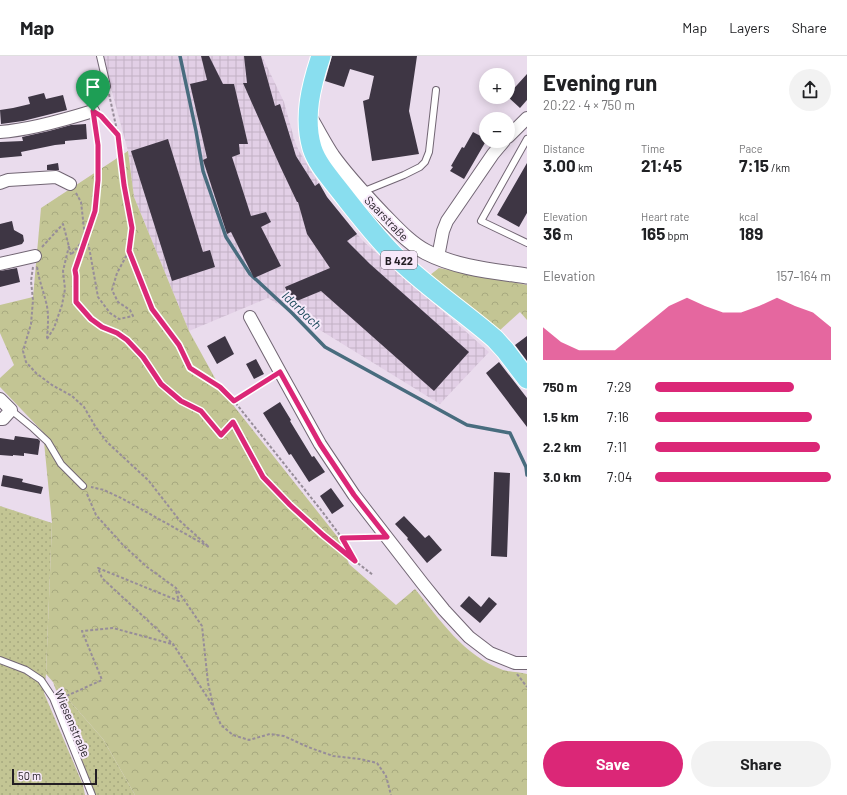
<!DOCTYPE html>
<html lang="en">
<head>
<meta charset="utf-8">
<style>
  body { margin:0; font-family:Barlow,sans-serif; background:#f2f2f2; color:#202124; height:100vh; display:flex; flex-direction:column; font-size:15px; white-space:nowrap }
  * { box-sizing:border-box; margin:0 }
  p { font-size:13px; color:#757577 }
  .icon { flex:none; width:22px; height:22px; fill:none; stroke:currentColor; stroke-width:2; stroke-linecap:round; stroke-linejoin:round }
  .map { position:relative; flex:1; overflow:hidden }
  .drawer { display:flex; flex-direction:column; background:#fff; width:320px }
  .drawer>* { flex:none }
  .controls { position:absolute; left:479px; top:12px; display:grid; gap:8px }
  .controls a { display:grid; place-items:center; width:36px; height:36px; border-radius:50%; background:#fff; box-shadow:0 2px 10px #0003; font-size:20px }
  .scale { position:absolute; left:12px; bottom:10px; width:85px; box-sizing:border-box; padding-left:4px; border:2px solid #231e24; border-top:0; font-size:11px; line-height:14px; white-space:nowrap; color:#231e24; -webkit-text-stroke:3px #f7e9fa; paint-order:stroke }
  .pin { position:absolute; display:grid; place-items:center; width:34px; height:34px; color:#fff; margin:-41px -17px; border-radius:50% 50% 50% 0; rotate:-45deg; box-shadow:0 0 4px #0007 }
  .pin .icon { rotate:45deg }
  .round { display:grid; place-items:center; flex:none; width:42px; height:42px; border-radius:21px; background:#f2f2f2 }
  .head { display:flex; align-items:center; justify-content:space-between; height:68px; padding:0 16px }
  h1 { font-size:22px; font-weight:700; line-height:30px }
  .metrics { display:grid; grid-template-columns:repeat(3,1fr); gap:6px; height:68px; padding:4px 16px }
  .metrics div { display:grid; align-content:center }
  .metrics b { font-size:17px; font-weight:700 }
  .metrics small { font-size:11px; font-weight:400 }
  .metrics p { font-size:11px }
  .chart { height:112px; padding:8px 16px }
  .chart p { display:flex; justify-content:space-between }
  .chart svg { width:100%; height:72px; margin-top:4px; fill:#db2777; opacity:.7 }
  .action { display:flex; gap:8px; margin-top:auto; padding:8px 16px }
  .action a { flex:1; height:46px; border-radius:24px; background:#db2777; color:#fff; font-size:16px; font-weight:700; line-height:46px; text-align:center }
  .action a+a { background:#f2f2f2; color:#202124 }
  ul { padding:0 16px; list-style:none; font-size:13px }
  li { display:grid; grid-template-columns:64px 48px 1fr; align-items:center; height:30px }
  li i { height:10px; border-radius:5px; background:#db2777 }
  header { display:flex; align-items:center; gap:24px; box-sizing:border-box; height:56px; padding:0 20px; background:#fff; border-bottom:1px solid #e0e0e0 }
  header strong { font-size:19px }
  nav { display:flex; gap:22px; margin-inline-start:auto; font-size:14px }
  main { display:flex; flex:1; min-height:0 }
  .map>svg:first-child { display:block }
  .industrial { fill:url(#industrial-grid) }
  .grass { fill:url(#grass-dots) }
  .forest { fill:url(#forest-crowns) }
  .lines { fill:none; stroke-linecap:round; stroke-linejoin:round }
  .stream { stroke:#486c7e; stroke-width:3.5 }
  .building { fill:#3e3644 }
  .service-casing { stroke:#726674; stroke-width:8 }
  .minor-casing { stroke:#726674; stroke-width:14 }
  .tertiary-casing { stroke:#726674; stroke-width:17 }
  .primary-casing { stroke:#fff; stroke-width:21 }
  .path { stroke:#978d99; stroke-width:2; stroke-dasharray:3 2; stroke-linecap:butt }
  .service { stroke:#fff; stroke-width:6 }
  .minor { stroke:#fff; stroke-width:12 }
  .tertiary { stroke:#fff; stroke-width:15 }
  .primary { stroke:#89deef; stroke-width:19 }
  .route-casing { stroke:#fff; stroke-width:8 }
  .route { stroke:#db2777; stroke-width:5 }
  .labels { text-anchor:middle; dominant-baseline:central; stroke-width:4; stroke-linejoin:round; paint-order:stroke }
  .shield { fill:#f7e9fa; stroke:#635b64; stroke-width:1 }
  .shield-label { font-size:11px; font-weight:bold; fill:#231e24 }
  .street-label { font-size:12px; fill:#231e24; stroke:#f7e9fa }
  .water-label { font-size:13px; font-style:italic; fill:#1b495b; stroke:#f7e9fa }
</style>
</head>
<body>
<header>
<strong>Map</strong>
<nav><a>Map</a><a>Layers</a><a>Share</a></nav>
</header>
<main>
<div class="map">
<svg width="527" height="739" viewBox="0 0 527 739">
  <defs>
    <pattern id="industrial-grid" width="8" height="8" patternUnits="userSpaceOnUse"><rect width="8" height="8" fill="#e2cfe6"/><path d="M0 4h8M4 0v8" fill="none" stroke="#c2b1c5"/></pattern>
    <pattern id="grass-dots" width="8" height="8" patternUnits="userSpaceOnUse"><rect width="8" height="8" fill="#c3c594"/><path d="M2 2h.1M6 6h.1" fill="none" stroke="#a7a97f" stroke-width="1.8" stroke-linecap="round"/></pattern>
    <pattern id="forest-crowns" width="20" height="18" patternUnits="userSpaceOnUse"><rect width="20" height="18" fill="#c3c594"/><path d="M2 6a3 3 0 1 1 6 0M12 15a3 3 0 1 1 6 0" fill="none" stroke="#a7a97f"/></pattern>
  </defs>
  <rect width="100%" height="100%" fill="#eadced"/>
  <path class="industrial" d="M104,0H262L284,46L295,86L299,95L327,141L363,185L489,296L440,348L268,242L189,275L134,141L128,95L105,10Z"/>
  <path class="grass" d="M0,450L52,467L46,618L44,637L83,729L85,739H0Z
    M53,626L103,683L135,739H95Z"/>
  <path class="forest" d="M128,95L134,141L189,275L222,335L340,484L349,508L396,549L415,533C440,564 464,600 503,614C510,616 519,616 527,618V739H135L103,683L46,618L52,467L43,376L0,331V322L14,309L0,277V249L33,241L41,152Z
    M439,212L527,229V264L520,256L499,275L430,219Z"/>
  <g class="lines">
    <path class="stream" d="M180,0L196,75L203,115L226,181L250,218L292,257L325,291L467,369L510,377L526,411L527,419"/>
  </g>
  <path class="building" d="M201,0H209L223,28H234L248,88H239L240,98L232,101L251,160L266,156L271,166L261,171L281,210L254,222L231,176L227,178L203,104L207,102L190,28L207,24Z
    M244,0H261L275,50L280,48L296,100L315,130L319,127L327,141L357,178L347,185L370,208L469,296L434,335L321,235L292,247L285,231L330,212L307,178L298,146H297L280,110L243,27H247Z
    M332,0H417L409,55L419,98L372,105L363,45L369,43L374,20L350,13L344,31L325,25Z
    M527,18V44L520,52L508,41V39Z
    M44,37L46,43L63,39L67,54L23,65L1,68L0,54L13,52L30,48L28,41Z
    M86,68L87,83L65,85V88L55,89L21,96L22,100L0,102V86L23,85L22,81L49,75L71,69Z
    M473,76L486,83V85L464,123L450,115L453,111L451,110L462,91L464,92Z
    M168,83L203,196L210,194L215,211L172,225L131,95Z
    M58,107L59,114H47V109Z
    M527,107V157L519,171L497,159Z
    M12,165L14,174L23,179L24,185L22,188L0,194V168Z
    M17,212L20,226L0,231V215Z
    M225,280L234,298L217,308L207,290Z
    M527,280V305L515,289Z
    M256,303L264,318L254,323L246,308Z
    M499,306L527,342V371L486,317Z
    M280,346L291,364L290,365L312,401L314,400L325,416L309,426L291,398L289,399L263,357Z
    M15,380L38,383L40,385L38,399L24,397V400L13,399V400L0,399V382L14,384Z
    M494,416L510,417L507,501L491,500Z
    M3,419L23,423L22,426L43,431L41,438L1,430Z
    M331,432L344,450L332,458L320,440Z
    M404,460L425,482L429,479L442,494L427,507L407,483L408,482L395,468Z
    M469,540L481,551L489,541L497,548L480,567L460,550Z"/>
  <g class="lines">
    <defs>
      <path id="service" d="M100,0L107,30
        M527,83L481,165L527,187
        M362,136L404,119L420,111L425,106L429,96L436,34
        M11,354L33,372L48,386L61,408L83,430
        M0,604L26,614L41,624L53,642L92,739"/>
      <path id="minor" d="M0,76C30,74 64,64 93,55
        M508,81L527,62
        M0,127L8,124L56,121L70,128
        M438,201L443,175L447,165L493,98L504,85
        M0,208L35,200
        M250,261L280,316L320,388L354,439L423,528L444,554L469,581L490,597L515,607H527
        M0,343L11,354L3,363H0"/>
      <path id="tertiary" d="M309,61C317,74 324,88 332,100C347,121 365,140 382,158C396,172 409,187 426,196C457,212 493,215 527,220"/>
      <path id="primary" d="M321,0C311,30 303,61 312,92C317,108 330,122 340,135C359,159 377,183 399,204C429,233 464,256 495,283L505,294L527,323"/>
    </defs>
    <use href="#service" class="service-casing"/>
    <use href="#minor" class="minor-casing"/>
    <use href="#tertiary" class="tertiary-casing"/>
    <use href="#primary" class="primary-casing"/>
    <path class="path" d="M109,38L118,79L124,129L132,172L129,195L152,253L179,289L190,312L220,331L234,345L321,454L342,482H373
      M102,61L118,79
      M76,137L81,146L85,181L75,214L76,220V246L91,263L101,271L117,277L127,284L143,301L161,328L181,345L201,355L221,379L233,366L263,421L290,449L323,479L355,505
      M86,179L95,155L98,124V89L95,66
      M85,182L89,191L98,241L110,257L119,263L133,260L130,254L118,246L112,234L117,217L129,195
      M42,191L63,168L66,179L71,199
      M72,198L84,183
      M33,211L31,225L33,244L31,268L23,295L26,306L36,317L52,329L72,340L84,351L95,370L107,386L149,425L180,465L209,491L123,443L104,434L91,431
      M37,211C39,224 43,234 46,246C49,256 48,271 47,282
      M47,283L54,272L62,249L65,233L63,215L69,190
      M234,345L270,322
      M87,438L96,459L123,489L147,511L176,532L202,570L208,627L214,653L221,669L233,679L249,684L270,678L284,680L308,691L333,700L360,703L377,707L386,720L391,739
      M342,482L355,505L373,519
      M176,535L179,545L98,512L102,522L173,588L213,650
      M517,618L527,631
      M62,642L102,624L82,575L113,572L172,588"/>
    <use href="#service" class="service"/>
    <use href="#minor" class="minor"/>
    <use href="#tertiary" class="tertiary"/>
    <use href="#primary" class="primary"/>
  </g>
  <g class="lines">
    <defs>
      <path id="route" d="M93,55L101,60L118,79L124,129L132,172L129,195L152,253L179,289L190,312L220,331L234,345L280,316L320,388L354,439L387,481L342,482L355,505L323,479L290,449L263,421L233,366L221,379L201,355L181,345L161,328L143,301L127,284L117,277L102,271L91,263L76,246V220L75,214L95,155L98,124V89Z"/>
    </defs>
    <use href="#route" class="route-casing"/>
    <use href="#route" class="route"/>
  </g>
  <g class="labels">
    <rect class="shield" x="381" y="195" width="36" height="18" rx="3"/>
    <g class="shield-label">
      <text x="399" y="204">B 422</text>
    </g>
    <g class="street-label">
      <text transform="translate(387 162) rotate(46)">Saarstraße</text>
      <text transform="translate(73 667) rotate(67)">Wiesenstraße</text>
    </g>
    <g class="water-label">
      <text transform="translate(302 254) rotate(44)">Idarbach</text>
    </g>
  </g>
</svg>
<div class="controls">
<a>+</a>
<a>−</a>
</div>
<div class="scale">50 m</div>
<div class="pin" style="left:93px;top:55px;background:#1e9e55"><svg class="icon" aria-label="arrive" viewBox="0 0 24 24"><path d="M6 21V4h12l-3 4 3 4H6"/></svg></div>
</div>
<section class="drawer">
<div class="head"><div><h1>Evening run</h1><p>20:22 · 4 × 750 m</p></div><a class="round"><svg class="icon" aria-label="share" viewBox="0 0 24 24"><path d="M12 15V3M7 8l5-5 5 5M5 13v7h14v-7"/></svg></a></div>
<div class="metrics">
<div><p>Distance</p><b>3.00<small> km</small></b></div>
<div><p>Time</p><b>21:45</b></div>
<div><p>Pace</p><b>7:15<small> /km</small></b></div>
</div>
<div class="metrics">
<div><p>Elevation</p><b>36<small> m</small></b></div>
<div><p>Heart rate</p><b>165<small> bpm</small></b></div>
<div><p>kcal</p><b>189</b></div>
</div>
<div class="chart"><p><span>Elevation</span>157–164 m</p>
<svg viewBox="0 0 160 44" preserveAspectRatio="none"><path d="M0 44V24L10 33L20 38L30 38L40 38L50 29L60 20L70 11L80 6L90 11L100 15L110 15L120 11L130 6L140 11L150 15L160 24V44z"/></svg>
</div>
<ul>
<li><b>750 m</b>7:29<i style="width:79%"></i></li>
<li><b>1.5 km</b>7:16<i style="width:89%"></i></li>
<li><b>2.2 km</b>7:11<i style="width:94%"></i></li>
<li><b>3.0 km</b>7:04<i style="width:100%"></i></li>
</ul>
<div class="action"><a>Save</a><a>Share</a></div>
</section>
</main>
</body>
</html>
